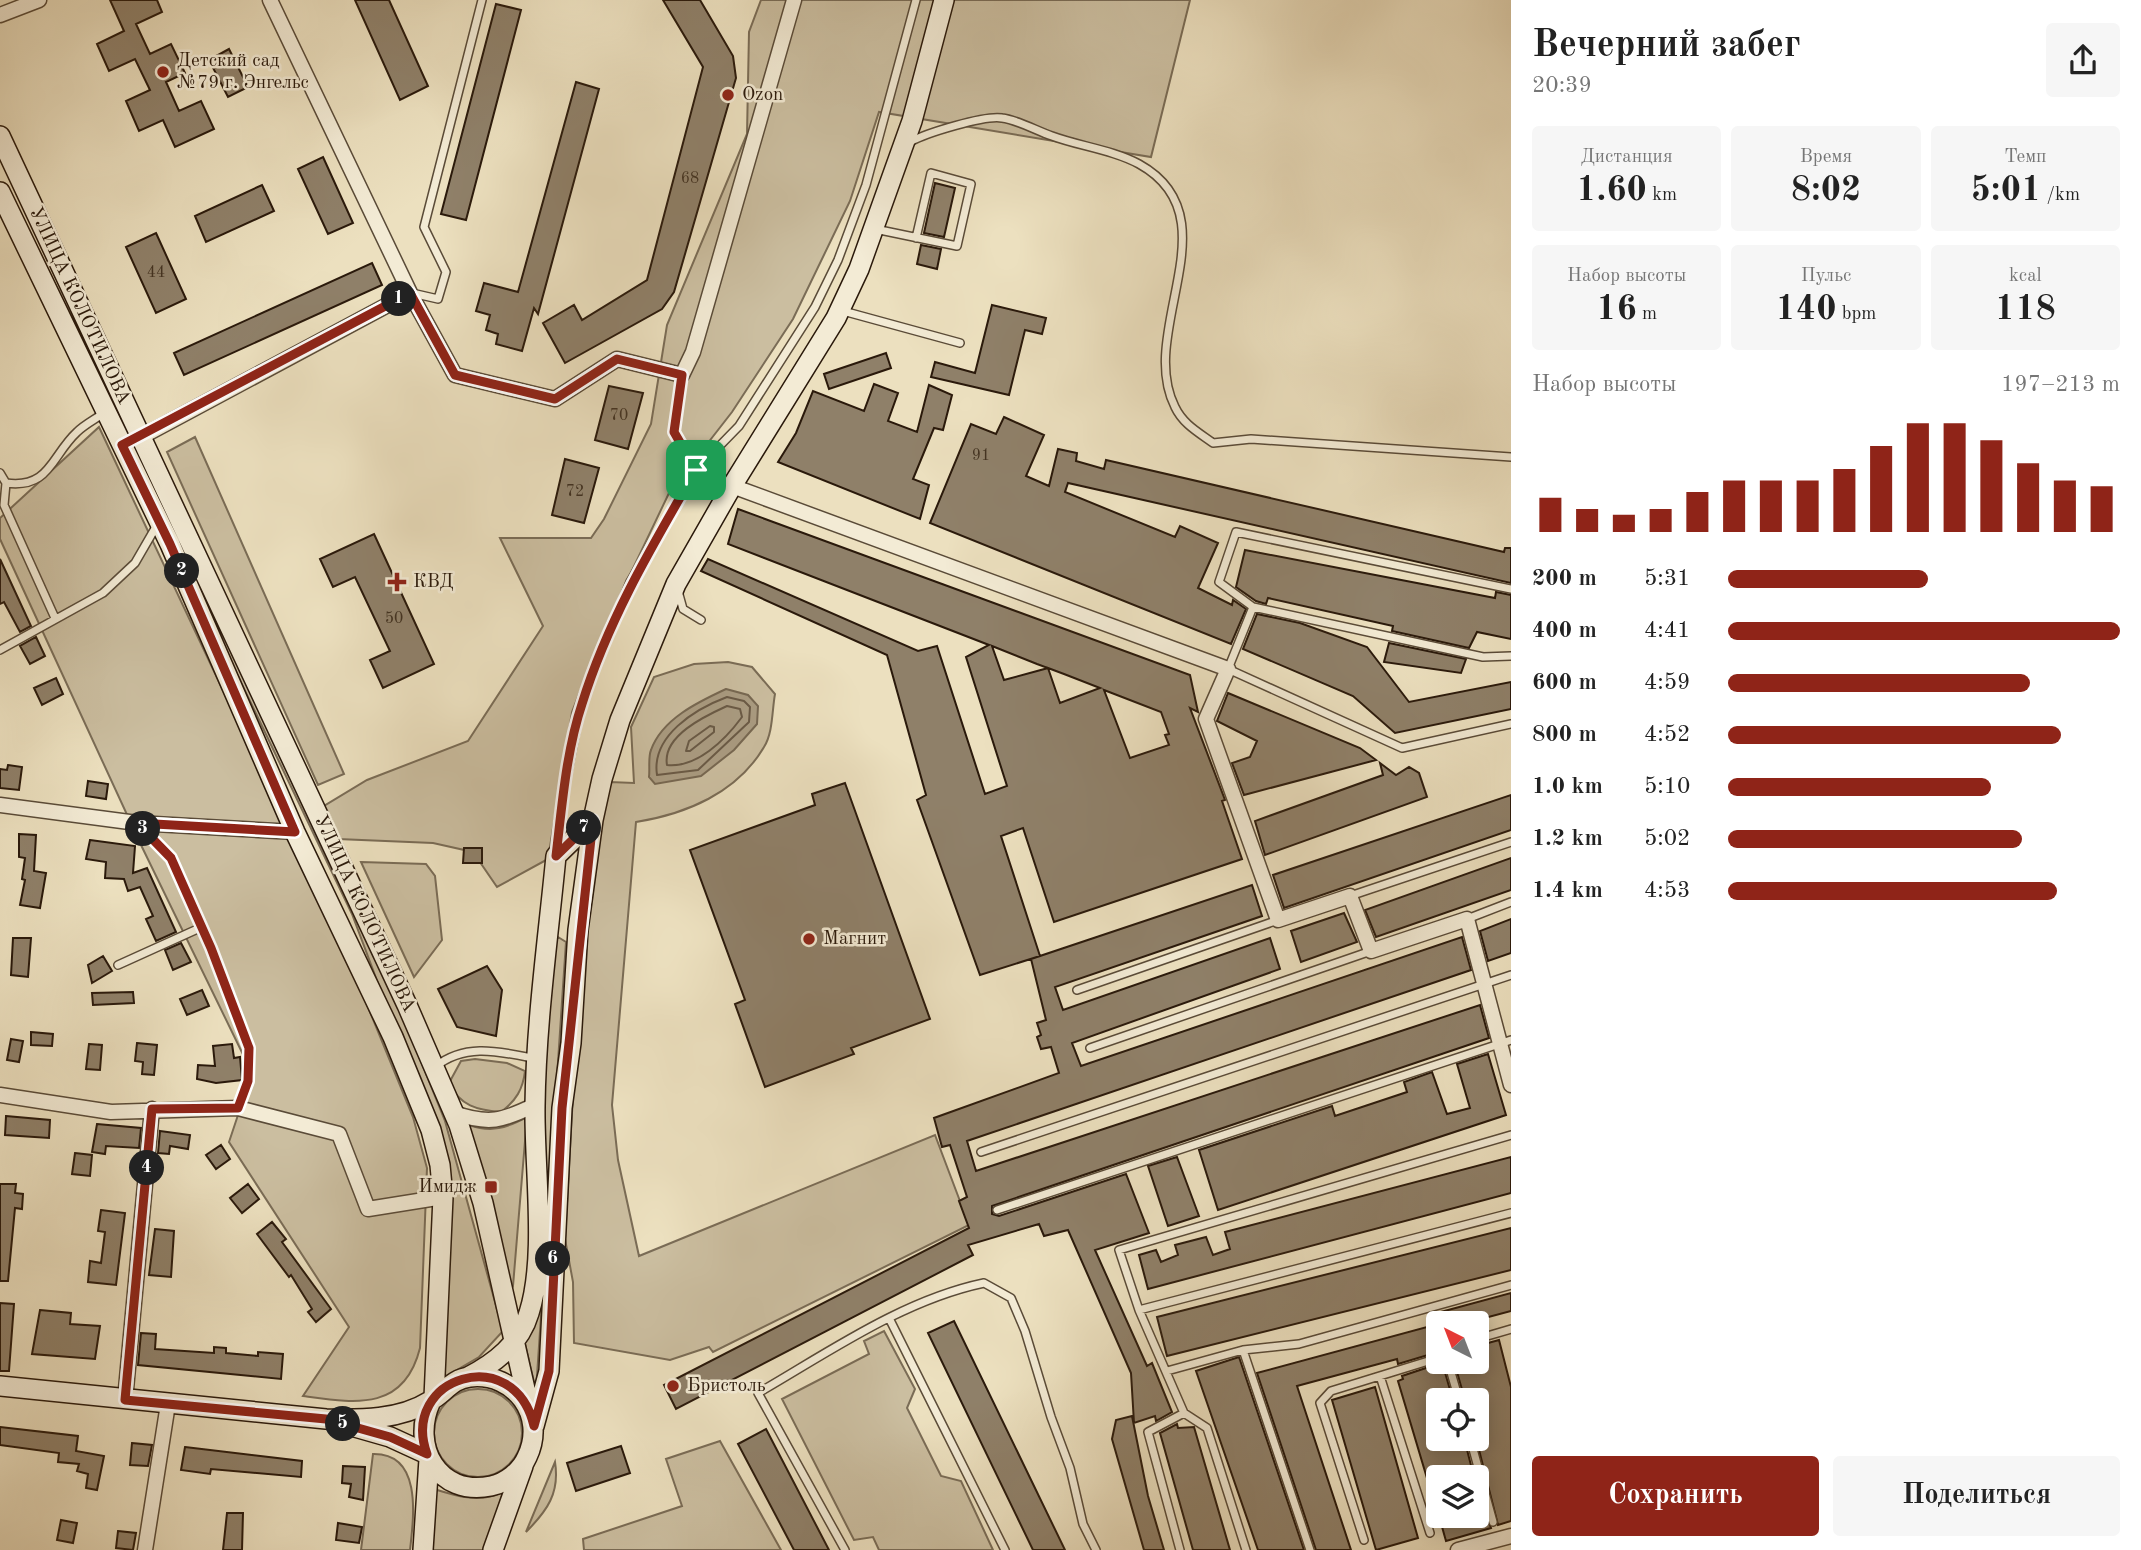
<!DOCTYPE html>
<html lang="ru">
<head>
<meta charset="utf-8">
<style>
  body { margin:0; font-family:"Old Standard TT",serif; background:#f6f6f6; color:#222; height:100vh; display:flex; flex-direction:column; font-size:26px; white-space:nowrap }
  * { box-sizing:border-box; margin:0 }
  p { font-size:23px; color:#767676 }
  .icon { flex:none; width:38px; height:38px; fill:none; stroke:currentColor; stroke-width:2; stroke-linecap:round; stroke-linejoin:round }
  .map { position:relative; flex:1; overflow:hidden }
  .side { display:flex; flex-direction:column; background:#fff; width:630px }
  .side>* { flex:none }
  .needle { width:46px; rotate:318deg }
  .fabs { position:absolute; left:1426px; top:1311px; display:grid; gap:14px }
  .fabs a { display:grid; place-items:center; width:63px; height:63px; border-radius:7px; background:#fff; box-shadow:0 4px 18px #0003; font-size:35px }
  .pin { position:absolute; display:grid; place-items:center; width:60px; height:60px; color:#fff; margin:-30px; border-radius:14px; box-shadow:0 4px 10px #0006 }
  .km { position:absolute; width:35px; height:35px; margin:-18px; border-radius:50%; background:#222; color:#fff; font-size:19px; line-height:35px; text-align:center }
  .round { display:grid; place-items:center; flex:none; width:74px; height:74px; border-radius:7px; background:#f6f6f6 }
  .headline { display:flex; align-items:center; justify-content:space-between; height:119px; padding:0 21px }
  h1 { font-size:38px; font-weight:700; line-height:52px }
  .figures { display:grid; grid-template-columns:repeat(3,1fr); gap:10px; height:119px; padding:7px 21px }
  .figures div { display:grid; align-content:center; border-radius:7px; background:#f6f6f6; text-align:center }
  .figures b { font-size:35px; font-weight:700 }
  .figures small { font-size:19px; font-weight:400 }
  .figures p { font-size:19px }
  .chart { height:196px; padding:14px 21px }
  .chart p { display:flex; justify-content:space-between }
  .chart svg { width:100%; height:126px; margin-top:7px; stroke:#8f2418; stroke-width:6 }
  .primary-button { display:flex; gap:14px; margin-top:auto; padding:14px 21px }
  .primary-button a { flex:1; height:80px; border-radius:7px; background:#8f2418; color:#fff; font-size:28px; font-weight:700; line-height:80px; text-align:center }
  .primary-button a+a { background:#f6f6f6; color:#222 }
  ul { padding:0 21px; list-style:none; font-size:23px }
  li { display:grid; grid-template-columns:112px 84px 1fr; align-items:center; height:52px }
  li i { height:18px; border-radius:9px; background:#8f2418 }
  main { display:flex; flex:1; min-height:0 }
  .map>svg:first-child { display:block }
  .green { fill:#cbbea0; stroke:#7a6c56; stroke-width:2 }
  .water { fill:#aa9c82; stroke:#776852; stroke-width:2 }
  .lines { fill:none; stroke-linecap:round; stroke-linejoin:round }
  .shore { stroke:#6a5a46; stroke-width:2 }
  .building { fill:#8f8069; stroke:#2a190b; stroke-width:2; fill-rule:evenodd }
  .lane-casing { stroke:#5a4b38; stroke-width:10 }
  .street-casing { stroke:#5a4b38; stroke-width:17 }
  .secondary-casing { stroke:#2a190b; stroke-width:22 }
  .lane { stroke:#f3ebd5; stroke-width:7 }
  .street { stroke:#f3ebd5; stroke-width:14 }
  .secondary { stroke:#f3ebd5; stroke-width:19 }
  .route-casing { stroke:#fff; stroke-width:14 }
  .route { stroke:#8f2418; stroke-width:9 }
  .poi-dot { fill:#8f2418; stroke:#f3ebd5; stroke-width:2.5 }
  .labels { text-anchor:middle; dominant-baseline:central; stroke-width:5; stroke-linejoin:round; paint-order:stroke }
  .number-label { font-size:16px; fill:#433322 }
  .poi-label { font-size:19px; fill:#2a190b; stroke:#f3ebd5; text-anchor:start }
  .street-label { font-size:19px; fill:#2a190b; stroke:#f3ebd5 }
</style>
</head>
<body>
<main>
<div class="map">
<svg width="1511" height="1550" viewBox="0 0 1511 1550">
  <rect width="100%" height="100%" fill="#ece0bf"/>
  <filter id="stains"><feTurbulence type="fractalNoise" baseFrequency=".00286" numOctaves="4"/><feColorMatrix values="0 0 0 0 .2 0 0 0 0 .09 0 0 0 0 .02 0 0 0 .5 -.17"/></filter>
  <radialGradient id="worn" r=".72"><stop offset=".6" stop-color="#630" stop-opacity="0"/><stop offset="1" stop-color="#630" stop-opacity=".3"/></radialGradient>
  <path class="green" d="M761,0H1190L1151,157L879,112L850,201L793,319L732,412L669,493L607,623L572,712L548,859L497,887L473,852L433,843L338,839L324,806L367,780L468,741L543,626L500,538H591L604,519L651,424L667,325L747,134L749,32Z
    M99,427L283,818L361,990L413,1117L427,1168L420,1348C404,1412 355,1403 303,1396L349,1327L229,1142L252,1073L141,845L0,539V518Z
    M195,437L344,774L318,785L167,452Z
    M146,458L375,947L445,1121L503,1331L479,1357L438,1381L450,1195L397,1034L352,914L136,463Z
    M728,662L752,667L775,694C772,710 773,733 764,747C737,793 686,814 636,822L612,1105L618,1160L639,1256L935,1135L969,1225L713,1352L709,1347L670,1360L574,1343L573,1282L565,1239L577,1023L601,815L610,782L634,783L631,727L654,677L694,664Z
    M361,862L426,864L435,876L442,940L414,977Z
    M558,937L566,942L536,1391L523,1335L552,944Z
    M475,1059L507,1063L525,1071C523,1089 516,1101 501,1112C477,1110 460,1106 449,1083L461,1061Z
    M527,1117L513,1286L510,1293L469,1125C492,1133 506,1128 527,1117Z
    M884,1331L915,1389L907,1408L941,1476L961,1481L993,1550H879L873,1537L854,1540L782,1399L869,1354L864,1341Z
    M434 1433a44 44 0 1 1 88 0a44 44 0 1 1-88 0Z
    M720,1441L781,1550H584L583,1539L682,1506L666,1459Z
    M373,1454C422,1453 414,1515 410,1550H361Z
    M555,1462C560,1493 547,1511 526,1532Z
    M434,1489C459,1497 480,1503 503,1492L485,1550H432Z"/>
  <path class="water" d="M726,689L748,695L758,706L757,724L734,750L701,776L655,784L649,777C650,769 648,757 651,750C662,719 698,702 726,689Z"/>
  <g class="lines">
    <path class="shore" d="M727,697L744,701L750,707L749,722L698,770L657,775C651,736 695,709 727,697Z
      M727,706L740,709L742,717C725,740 697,768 667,765C662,736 705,716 727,706Z
      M710,726L714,727V732L690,751H686L689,741Z"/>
  </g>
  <path class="building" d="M110,0H157L162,12L136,24L150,54L171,44L185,73L166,82L179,111L201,101L214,129L175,147L163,120L139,131L126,101L150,90L135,59L109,71L97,44L124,31Z
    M355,0H389L428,86L400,100Z
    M663,0H700L733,56L736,78L674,292L662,309L565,363L543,323L574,305L582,320L647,280L703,67Z
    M496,4L521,10L466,220L441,214Z
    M229,49L248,87L228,97L209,60Z
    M576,82L599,89L538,314L534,308L522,351L496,344L498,334L486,330L490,315L476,311L484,283L518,292Z
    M323,157L353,223L328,234L298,169Z
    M935,183L955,188L944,237L924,233Z
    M262,185L274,211L206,242L195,216Z
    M156,233L186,299L156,313L126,247Z
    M921,245L941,249L937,269L917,264Z
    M372,263L382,285L184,375L174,353Z
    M992,305L1046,318L1042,334L1025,330L1009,395L931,377L935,362L975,373Z
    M886,353L891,368L829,389L824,374Z
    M874,384L898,393L888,421L917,432L929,385L952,395L943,430L934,428L913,479L929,485L920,519L778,462L796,433L813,391L864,411Z
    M609,386L643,393L628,449L595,440Z
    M1004,417L1044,435L1026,476L1049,486L1058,449L1077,453L1076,461L1104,469L1106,460L1504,552L1505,548H1511V583L1068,483L1065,492L1175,537L1180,526L1218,543L1198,588L1232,605L1233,600L1246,609L1231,644L930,523L971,424L996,434Z
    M565,459L599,468L584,523L552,515Z
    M738,509L1190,675L1198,712L1190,708L1225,800L1222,801L1242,859L1054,922L1023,828L1001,836L1040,956L980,975L917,800L926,795L887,655L701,571L708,559L918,651L937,646L985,794L1007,786L966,657L989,645L728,544ZM992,646L1037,664L1048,668L1004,680ZM1048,668L1064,674L1100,688L1060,703ZM1104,690L1161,712L1169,734L1165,735L1169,745L1130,758Z
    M374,534L434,664L383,688L370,660L390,651L355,577L333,587L320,559Z
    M1245,550L1495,598L1496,592L1511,595V639L1477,632L1469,648L1392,631L1393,626L1268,598L1266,604L1256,601L1236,587Z
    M0,559L31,626L20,632L4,602L0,604Z
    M1257,614L1300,623L1367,647L1409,702L1511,682V709L1395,733L1353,696L1243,649Z
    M36,637L45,656L30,664L20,646Z
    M1389,643L1466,659L1461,673L1384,662Z
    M56,678L63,694L42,705L34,688Z
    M1228,693L1360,748L1376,760L1244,795L1232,763L1250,757L1257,741L1217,721Z
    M1380,763L1396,775L1409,767L1419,773L1427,797L1265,855L1255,821L1383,775Z
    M8,765L22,767L19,790L0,788V769L7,770Z
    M88,781L108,784L106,799L86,796Z
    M845,783L930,1019L851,1048L854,1054L765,1087L735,1004L745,1000L690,850L815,805L812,794Z
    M1511,795V830L1284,908L1273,875Z
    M19,834L36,835L34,871L46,873L40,908L20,905L25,880L22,879L25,858L19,857Z
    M90,840L135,846L133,873L147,868L176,932L156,941L146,919L153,916L140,887L128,891L124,879L105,878L106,862L86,859Z
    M464,848H482V863H463Z
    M1511,858V890L1376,937L1365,910Z
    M1252,885L1262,916L1055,987L1063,1010L1270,938L1280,969L1072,1043L1081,1066L1462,937L1471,970L967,1141L976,1171L1480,1005L1489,1038L992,1206V1214L999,1216L1126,1174L1149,1233L1095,1250L1147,1366L1152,1363L1172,1412L1156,1421L1155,1416L1134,1423L1131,1373L1068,1230L1044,1236L1039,1224L968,1245L973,1255L676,1409L664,1385L969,1228L959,1201L967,1197L950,1145L942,1147L934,1118L1059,1073L1051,1047L1041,1049L1037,1037L1041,1035L1037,1023L1046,1020L1031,959Z
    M1344,913L1357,942L1301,962L1291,931Z
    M1511,919V953L1488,961L1480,931Z
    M13,938H31L28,977L11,975Z
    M181,943L191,962L173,970L165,950Z
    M103,956L112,971L92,983L88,965Z
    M487,966L502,990L496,1036L457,1027L438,989Z
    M202,990L209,1006L187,1015L180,999Z
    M133,992L134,1003L93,1005L92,993Z
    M31,1032L53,1034L52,1046L31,1045Z
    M11,1039L23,1041L19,1062L7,1060Z
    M137,1043L157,1045L154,1075L142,1074L143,1062L135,1061Z
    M89,1044L102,1045L100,1070L86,1069Z
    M232,1044L234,1058L240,1057L242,1080L216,1083L197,1079L198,1065L215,1066L213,1046Z
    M1488,1054L1506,1115L1218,1210L1199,1150L1332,1106L1335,1116L1407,1092L1404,1082L1432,1072L1447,1114L1470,1108L1457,1064Z
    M6,1116L50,1120L49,1138L5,1135Z
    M97,1124L141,1128L139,1148L106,1146L105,1154L92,1152Z
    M160,1131L190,1135L188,1149L170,1146L169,1154L158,1153Z
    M221,1145L230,1159L216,1169L206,1155Z
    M75,1153L92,1155L90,1176L72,1174Z
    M1177,1157L1199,1216L1168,1226L1148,1166Z
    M1511,1157V1193L1148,1289L1139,1255L1156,1250L1161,1262L1178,1255L1175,1245L1206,1237L1213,1255L1230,1249L1225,1232Z
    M0,1184H16L15,1193L23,1194L22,1209L15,1208L8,1281H0Z
    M248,1184L259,1199L242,1213L230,1198Z
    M101,1210L125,1213L116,1285L88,1282L90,1261L101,1263L105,1232L98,1231Z
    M272,1222L286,1239L282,1242L331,1309L316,1322L308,1312L312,1309L291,1275L289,1277L257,1234Z
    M1511,1228V1270L1167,1356L1157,1317Z
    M155,1229L174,1231L171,1277L149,1275Z
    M1511,1293V1311L1466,1323H1439L1437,1313Z
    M0,1303L14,1304L9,1371H0Z
    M40,1310L71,1313L70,1324L100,1326L95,1359L32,1354Z
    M954,1321L1065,1550H1033L928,1333Z
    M1438,1324V1352L1398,1364L1397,1359L1297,1386L1351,1550H1316L1257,1373Z
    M141,1333L156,1334L155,1349L214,1353V1347L226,1348V1353L258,1356V1352L283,1354L281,1379L138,1365Z
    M1499,1340L1511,1387V1521L1498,1525L1476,1438L1477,1400H1465L1455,1365L1477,1362V1346Z
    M1239,1357L1304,1550H1258L1196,1371Z
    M1438,1364V1371L1444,1369L1453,1400H1438V1438H1464L1474,1477H1438V1504L1435,1505L1398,1381L1403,1379L1402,1376Z
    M1375,1387L1418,1538L1376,1550L1332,1400Z
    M1132,1416L1148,1496L1164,1550H1144L1112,1439L1116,1420Z
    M1177,1424L1178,1428L1194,1427L1230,1550H1193L1160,1433Z
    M0,1427L78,1436L76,1451L104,1456L97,1490L86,1488L88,1474L77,1471L79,1464L58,1462L59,1453L0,1445Z
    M766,1429L829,1550H794L738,1444Z
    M132,1443L152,1445L148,1466L130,1465Z
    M621,1446L630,1473L576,1491L567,1463Z
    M185,1447L302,1461L301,1477L211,1469L210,1474L181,1470Z
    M343,1466L365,1467L363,1500L349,1497L351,1484L342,1483Z
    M1477,1487L1491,1528L1446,1541L1439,1516H1477Z
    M227,1513H243L242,1550H223Z
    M61,1520L77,1523L73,1543L57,1540Z
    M338,1523L362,1527L359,1543L336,1540Z
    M118,1531L136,1533L133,1550L116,1548Z"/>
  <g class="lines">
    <defs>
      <path id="lane" d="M910,142C926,133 985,115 1002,118C1018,120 1037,131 1052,136C1079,146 1113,150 1139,164C1235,217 1136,331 1175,407C1183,424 1198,432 1213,443L1251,439L1511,457
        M875,229L957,246L971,184L931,173L916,238
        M412,293L438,299L446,272L424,227L482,0
        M843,311L960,343
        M682,375L674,432L696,470
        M0,473L6,483L4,505L55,618
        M6,483C50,489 51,456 77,432C85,424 96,419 105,412
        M1511,589L1236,532L1219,582L1253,607L1483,657L1511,656
        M678,591L683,609L701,620
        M1253,607L1228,669L1402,748L1511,724
        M0,650L103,593L135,563L157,525
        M137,823L171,858L211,948L249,1048L248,1081L238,1108
        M557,849L564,791L581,705L630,582L696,470L739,426L815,307L838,260L866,185L916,0
        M1350,896L1511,842
        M1467,919L1511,902
        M118,965L202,927
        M1077,990L1278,920
        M1090,1048L1371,951
        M435,1067C466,1042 501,1052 537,1059
        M981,1152L1511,975
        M997,1210L1511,1040
        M1139,1310L1511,1213
        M889,1318L1005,1550
        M1477,1339L1511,1329
        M1243,1350L1310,1550
        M1448,1362L1459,1400
        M1167,1371L1243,1350L1299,1344L1511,1285
        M1380,1376L1430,1533
        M1470,1438L1493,1522
        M1364,1540L1320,1403L1331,1391L1438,1358
        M845,1550L758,1393C829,1352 903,1300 984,1283L1011,1298L1025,1331L1051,1417L1070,1468L1083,1524L1096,1550
        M1180,1550L1148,1432L1184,1413
        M1246,1550L1207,1428L1184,1413L1139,1310L1119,1250L1511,1135"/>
      <path id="street" d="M270,0L410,293L455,375L555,399L617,359L682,375L693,352L794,0
        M0,15L39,0
        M141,437L410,293
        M732,486L1228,669L1206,719L1278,920L1350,896L1371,951L1467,919L1511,1085
        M0,805L137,823L295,832
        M0,1095L111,1112L238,1108L339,1134L368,1209L443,1197
        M454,1113C489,1125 502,1121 535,1105
        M125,1400L152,1109
        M145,1550L168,1404
        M1458,1550L1511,1536"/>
      <path id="secondary" d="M0,136L407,1005L459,1125L483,1203L530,1411
        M0,192L170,544L295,832L393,1037L431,1130L440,1165L443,1197L434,1398
        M468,1377C495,1363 520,1344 529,1313C547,1257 534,1167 535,1106C536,1023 548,939 556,856L593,820
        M0,1386L326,1419C360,1420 400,1420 430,1401C445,1393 451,1379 470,1377C515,1372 547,1416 527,1457C521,1471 506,1483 491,1486C438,1497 410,1446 431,1401
        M348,1425L390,1437L427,1454
        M534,1426L549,1371L562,1108L571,1043L578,930L593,820L602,779L620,720L676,584L732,486L836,318L859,269L912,121L944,0
        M423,1550L429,1459
        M493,1550L523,1466"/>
    </defs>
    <use href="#lane" class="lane-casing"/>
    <use href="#street" class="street-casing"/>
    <use href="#secondary" class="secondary-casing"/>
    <use href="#lane" class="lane"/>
    <use href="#street" class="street"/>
    <use href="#secondary" class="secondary"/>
  </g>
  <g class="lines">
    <defs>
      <path id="route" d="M410,293L455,375L555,399L617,359L682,375L674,432L696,470C652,546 608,620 582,704C566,752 562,806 556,856L593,820L562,1108L549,1371L534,1426C514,1341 399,1377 427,1454L390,1437L326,1419L125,1400L152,1109L238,1108L248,1081L249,1048L211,948L171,858L137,823L295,832L170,544L122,445Z"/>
    </defs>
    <use href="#route" class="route-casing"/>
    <use href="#route" class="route"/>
  </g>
  <g class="poi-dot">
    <circle cx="163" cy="72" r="7"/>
    <circle cx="728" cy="95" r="7"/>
    <path d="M393.5 571.5h7v7h7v7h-7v7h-7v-7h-7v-7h7z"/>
    <circle cx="809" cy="939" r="7"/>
    <rect x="484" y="1180" width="14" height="14" rx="3.5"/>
    <circle cx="673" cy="1386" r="7"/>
  </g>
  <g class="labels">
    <g class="number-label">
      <text x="690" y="179">68</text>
      <text x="156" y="273">44</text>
      <text x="619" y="416">70</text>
      <text x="981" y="456">91</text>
      <text x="575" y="492">72</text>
      <text x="394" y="619">50</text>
    </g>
    <g class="poi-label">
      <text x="177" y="61">Детский сад<tspan x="177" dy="22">№79 г. Энгельс</tspan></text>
      <text x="742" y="95">Ozon</text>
      <text x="413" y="582">КВД</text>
      <text x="823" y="939">Магнит</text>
      <text x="477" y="1187" text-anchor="end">Имидж</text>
      <text x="687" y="1386">Бристоль</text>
    </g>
    <g class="street-label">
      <text transform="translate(79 306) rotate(65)">УЛИЦА КОЛОТИЛОВА</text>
      <text transform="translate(364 914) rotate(65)">УЛИЦА КОЛОТИЛОВА</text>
    </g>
  </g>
  <rect width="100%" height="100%" filter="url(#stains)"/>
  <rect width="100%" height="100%" fill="url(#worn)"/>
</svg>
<div class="fabs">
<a><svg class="needle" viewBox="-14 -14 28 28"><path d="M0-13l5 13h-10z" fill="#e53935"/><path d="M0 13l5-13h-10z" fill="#767676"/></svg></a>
<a><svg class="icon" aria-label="locate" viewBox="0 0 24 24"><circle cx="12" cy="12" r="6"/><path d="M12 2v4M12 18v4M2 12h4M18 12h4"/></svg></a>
<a><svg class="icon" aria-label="layers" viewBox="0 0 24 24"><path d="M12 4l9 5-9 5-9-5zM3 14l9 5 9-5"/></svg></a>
</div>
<div class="pin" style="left:696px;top:470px;background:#1e9e55"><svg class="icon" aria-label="arrive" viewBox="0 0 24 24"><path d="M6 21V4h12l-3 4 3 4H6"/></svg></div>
<b class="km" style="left:399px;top:299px">1</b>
<b class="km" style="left:182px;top:571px">2</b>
<b class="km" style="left:143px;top:829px">3</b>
<b class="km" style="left:147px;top:1168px">4</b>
<b class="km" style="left:343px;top:1424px">5</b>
<b class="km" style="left:553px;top:1259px">6</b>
<b class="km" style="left:584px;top:828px">7</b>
</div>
<section class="side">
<div class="headline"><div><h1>Вечерний забег</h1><p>20:39</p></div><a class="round"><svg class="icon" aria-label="share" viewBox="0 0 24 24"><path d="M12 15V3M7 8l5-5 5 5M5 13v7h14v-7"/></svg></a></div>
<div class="figures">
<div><p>Дистанция</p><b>1.60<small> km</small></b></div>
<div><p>Время</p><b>8:02</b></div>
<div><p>Темп</p><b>5:01<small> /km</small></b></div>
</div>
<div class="figures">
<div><p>Набор высоты</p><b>16<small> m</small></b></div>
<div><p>Пульс</p><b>140<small> bpm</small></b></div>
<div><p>kcal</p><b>118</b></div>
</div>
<div class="chart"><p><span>Набор высоты</span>197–213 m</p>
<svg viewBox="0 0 160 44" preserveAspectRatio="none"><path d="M5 44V32M15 44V36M25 44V38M35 44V36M45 44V30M55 44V26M65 44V26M75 44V26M85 44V22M95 44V14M105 44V6M115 44V6M125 44V12M135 44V20M145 44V26M155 44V28"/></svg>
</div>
<ul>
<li><b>200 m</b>5:31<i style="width:51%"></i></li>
<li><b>400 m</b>4:41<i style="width:100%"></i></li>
<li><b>600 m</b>4:59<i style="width:77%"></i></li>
<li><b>800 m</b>4:52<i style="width:85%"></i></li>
<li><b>1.0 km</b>5:10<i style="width:67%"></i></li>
<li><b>1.2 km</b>5:02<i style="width:75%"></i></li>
<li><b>1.4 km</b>4:53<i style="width:84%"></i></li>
</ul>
<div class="primary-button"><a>Сохранить</a><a>Поделиться</a></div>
</section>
</main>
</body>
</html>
